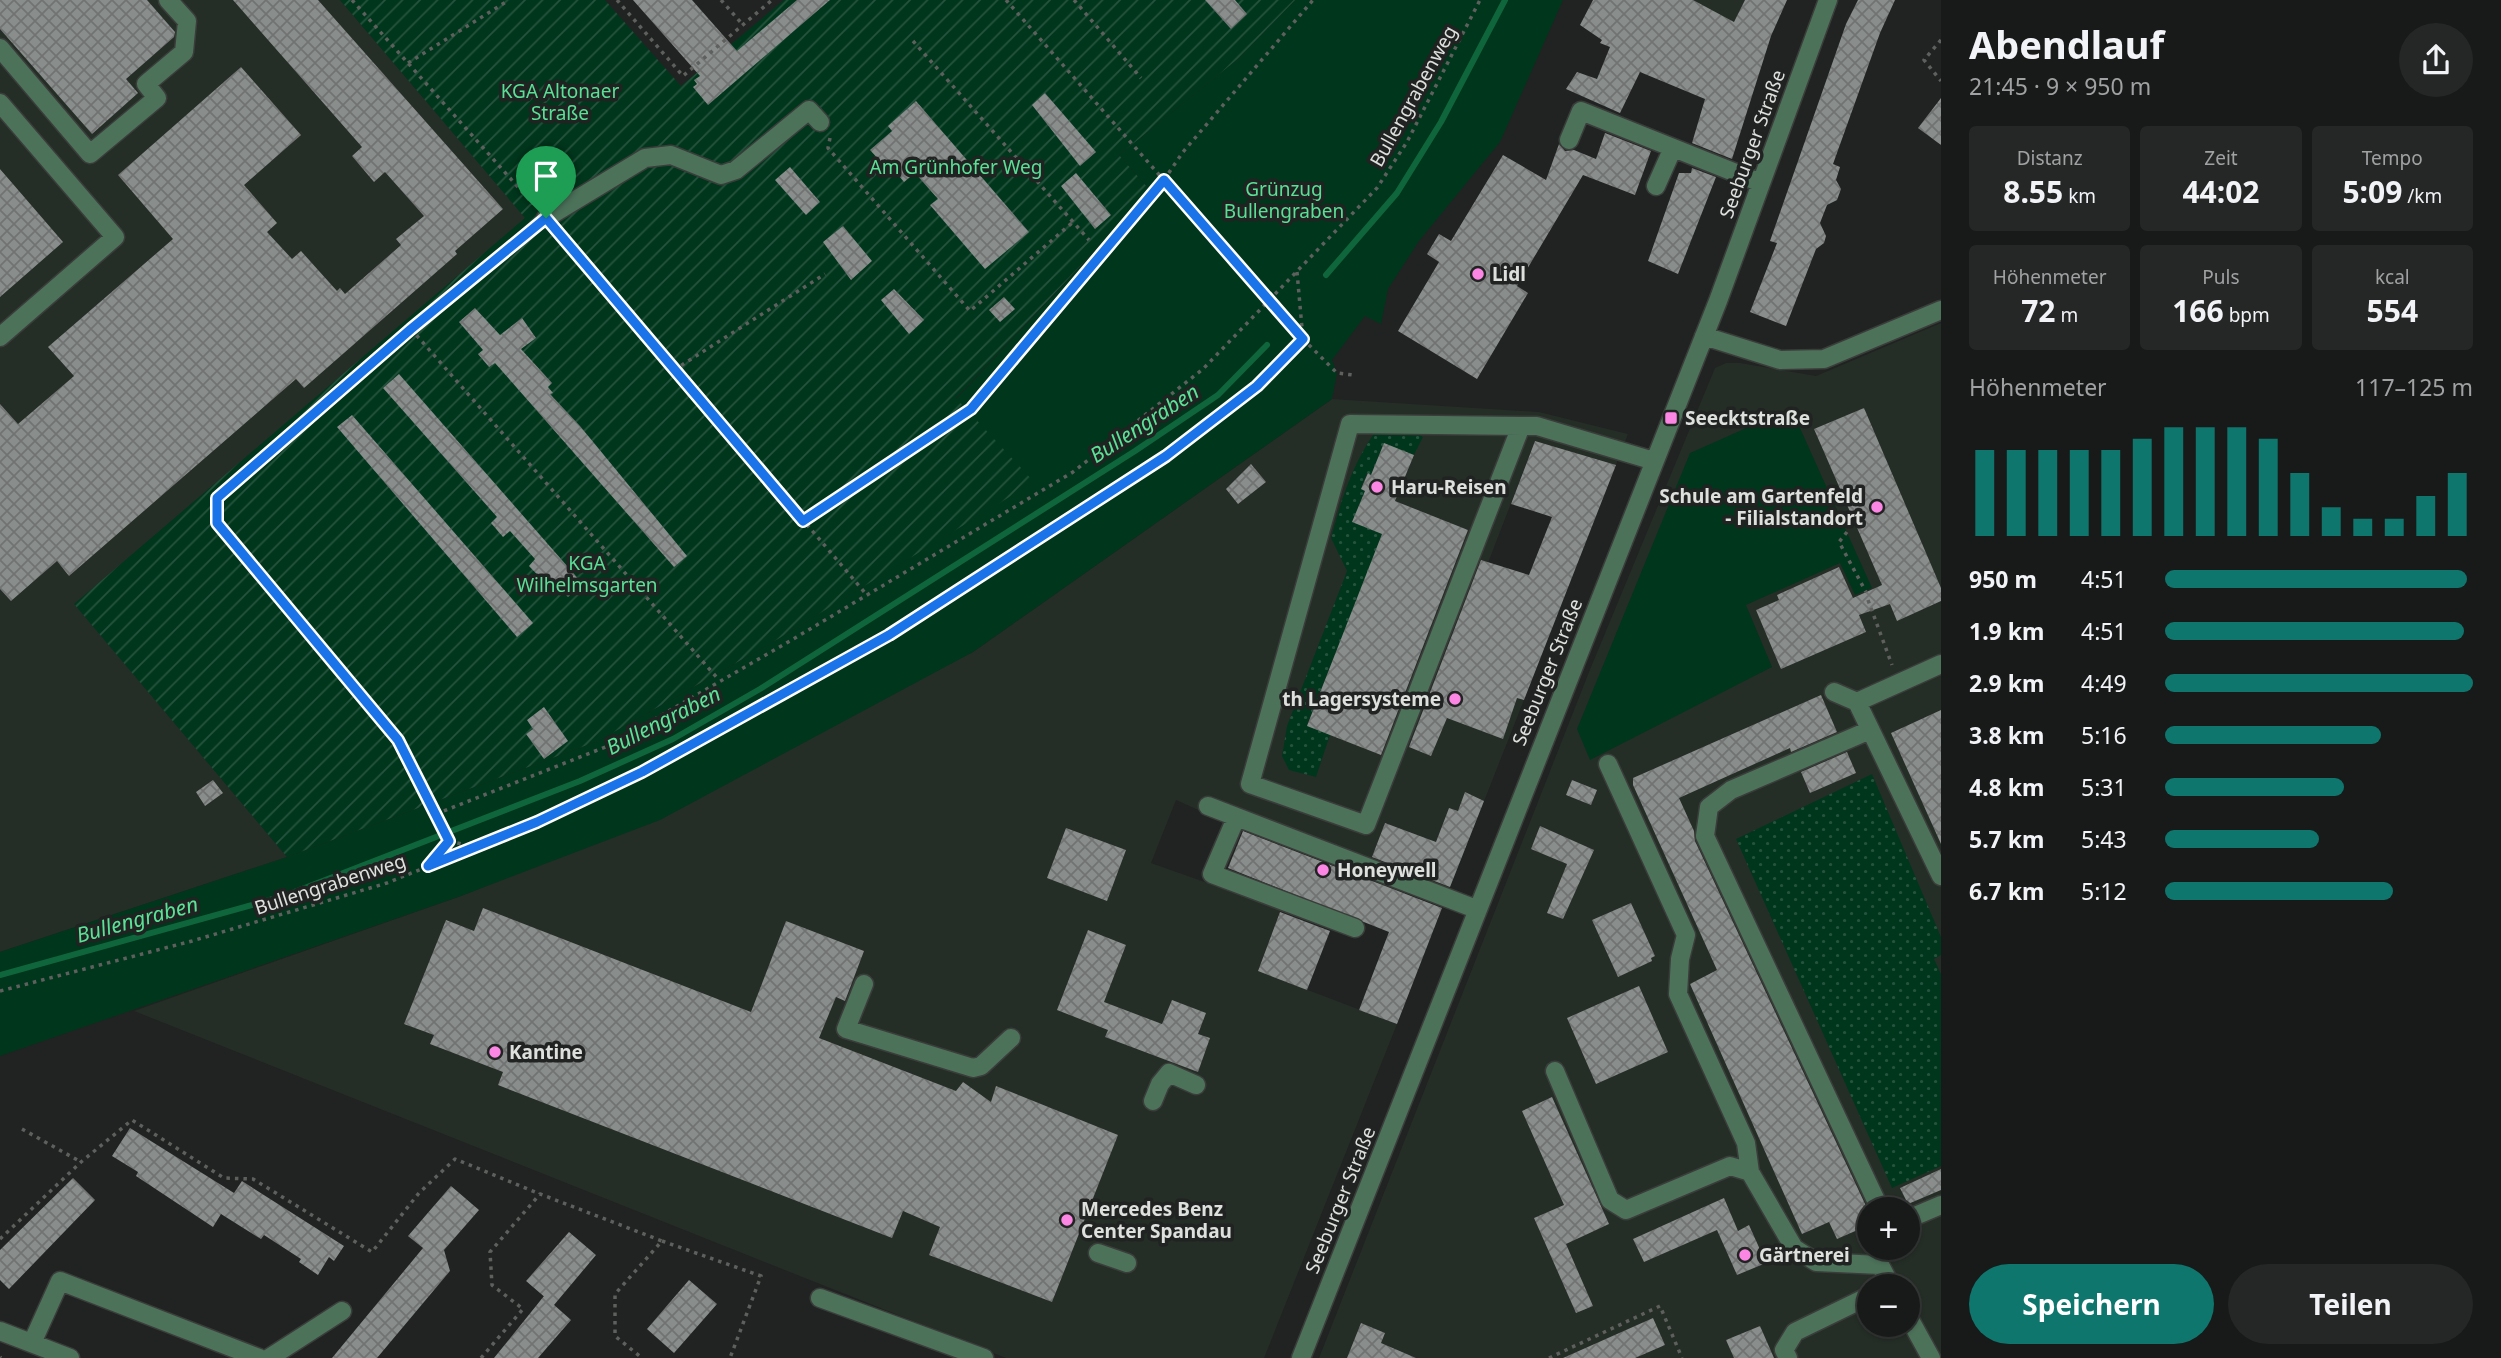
<!DOCTYPE html>
<html lang="de">
<head>
<meta charset="utf-8">
<style>
  body { margin:0; font-family:"Noto Sans",sans-serif; background:#252726; color:#f1f3f6; height:100vh; display:flex; flex-direction:column; font-size:26px; white-space:nowrap }
  * { box-sizing:border-box; margin:0 }
  p { font-size:23px; color:#9fa1a2 }
  .icon { flex:none; width:38px; height:38px; fill:none; stroke:currentColor; stroke-width:2; stroke-linecap:round; stroke-linejoin:round }
  .map { position:relative; flex:1; overflow:hidden }
  .sheet { display:flex; flex-direction:column; background:#181a19; width:560px }
  .sheet>* { flex:none }
  .fabs { position:absolute; left:1857px; top:1197px; display:grid; gap:14px }
  .fabs a { display:grid; place-items:center; width:63px; height:63px; border-radius:50%; background:#181a19; box-shadow:0 2px 5px #0004,0 0 0 2px #363838; font-size:35px }
  .pin { position:absolute; display:grid; place-items:center; width:60px; height:60px; color:#fff; margin:-72px -30px; border-radius:50% 50% 50% 0; rotate:-45deg; box-shadow:0 0 7px #0007 }
  .pin .icon { rotate:45deg }
  .round { display:grid; place-items:center; flex:none; width:74px; height:74px; border-radius:37px; background:#252726 }
  .overview { display:flex; align-items:center; justify-content:space-between; height:119px; padding:0 28px }
  h1 { font-size:38px; font-weight:700; line-height:52px }
  .metrics { display:grid; grid-template-columns:repeat(3,1fr); gap:10px; height:119px; padding:7px 28px }
  .metrics div { display:grid; align-content:center; border-radius:7px; background:#252726; text-align:center }
  .metrics b { font-size:30px; font-weight:700 }
  .metrics small { font-size:19px; font-weight:400 }
  .metrics p { font-size:19px }
  .chart { height:196px; padding:14px 28px }
  .chart p { display:flex; justify-content:space-between }
  .chart svg { width:100%; height:126px; margin-top:7px; stroke:#0f766e; stroke-width:6 }
  .button { display:flex; gap:14px; margin-top:auto; padding:14px 28px }
  .button a { flex:1; height:80px; border-radius:42px; background:#0f766e; color:#fff; font-size:28px; font-weight:700; line-height:80px; text-align:center }
  .button a+a { background:#252726; color:#f1f3f6 }
  ul { padding:0 28px; list-style:none; font-size:23px }
  li { display:grid; grid-template-columns:112px 84px 1fr; align-items:center; height:52px }
  li i { height:18px; border-radius:9px; background:#0f766e }
  main { display:flex; flex:1; min-height:0 }
  .map>svg:first-child { display:block }
  .built { fill:#252d27; fill-rule:evenodd }
  .grass { fill:url(#grass-dots) }
  .park { fill:#00361c }
  .garden { fill:url(#garden-furrows) }
  .lines { fill:none; stroke-linecap:round; stroke-linejoin:round }
  .stream { stroke:#0f663c; stroke-width:6 }
  .building { fill:url(#building-cross-hatch) }
  .minor-casing { stroke:#3b3d3b; stroke-width:21 }
  .path { stroke:#5e605e; stroke-width:3.5; stroke-dasharray:3.5 5; stroke-linecap:butt }
  .minor { stroke:#4c725a; stroke-width:18 }
  .route-casing { stroke:#fff; stroke-width:14 }
  .route { stroke:#1a73e8; stroke-width:9 }
  .poi-dot { fill:#fc86e3; stroke:#202321; stroke-width:2.5 }
  .labels { text-anchor:middle; dominant-baseline:central; stroke-width:7; stroke-linejoin:round; paint-order:stroke }
  .park-label { font-size:19px; fill:#59e096; stroke:#202321 }
  .street-label { font-size:19px; fill:#dee0de; stroke:#202321 }
  .poi-label { font-size:19px; font-weight:bold; fill:#dee0de; stroke:#202321; text-anchor:start }
  .water-label { font-size:21px; font-style:italic; fill:#5ae297; stroke:#202321 }
</style>
</head>
<body>
<main>
<div class="map">
<svg width="1941" height="1358" viewBox="0 0 1941 1358">
  <defs>
    <pattern id="grass-dots" width="8" height="8" patternUnits="userSpaceOnUse" patternTransform="scale(1.75)"><rect width="8" height="8" fill="#00361c"/><path d="M2 2h.1M6 6h.1" fill="none" stroke="#25533d" stroke-width="1.8" stroke-linecap="round"/></pattern>
    <pattern id="garden-furrows" width="10" height="10" patternUnits="userSpaceOnUse" patternTransform="scale(1.75)"><rect width="10" height="10" fill="#00361c"/><path d="M-1 1l2-2M0 10L10 0M9 11l2-2" fill="none" stroke="#25533d"/></pattern>
    <pattern id="building-cross-hatch" width="8" height="8" patternUnits="userSpaceOnUse" patternTransform="scale(1.75)"><rect width="8" height="8" fill="#898d8b"/><path d="M0 0l8 8M0 8l8-8" fill="none" stroke="#707372"/></pattern>
  </defs>
  <rect width="100%" height="100%" fill="#202321"/>
  <path class="built" d="M0,0H340L526,218L75,604L287,857L0,952Z
    M1692,0H1745L1737,21L1734,20L1715,81Z
    M1941,323V1358H1319L1589,672L1715,368L1726,363H1740L1816,376ZM1869,1209H1908V1248H1869ZM1869,1286H1908V1325H1869Z
    M1332,399L1539,412L1628,434L1616,465L1535,441L1446,672L1524,700L1443,905L1406,891L1400,906L1378,883L1243,830L1176,800L1151,863L1281,909L1258,971L1397,1024L1264,1358H1006L134,1011L461,896L528,869L973,652Z"/>
  <path class="grass" d="M1410,429L1423,437L1414,455L1384,444L1371,475L1367,473L1361,489L1365,491L1353,522L1383,534L1307,725L1330,735L1316,777L1289,770L1282,756L1287,726L1347,571L1331,538C1341,500 1352,465 1375,432Z
    M1872,774L1941,937V955L1934,959L1941,974V1166L1892,1188L1736,839Z"/>
  <path class="park" d="M1295,0H1563L1500,142L1419,241L1388,289L1381,324L1365,316L1332,360L1337,373L1332,399L973,652L660,820L461,896L0,1056V952L287,857L598,741L778,639L1033,482L956,399L1148,194V188L1119,155L1239,58Z
    M1791,408L1872,588L1855,595L1840,563L1746,605L1772,667L1590,760L1577,729L1690,453Z"/>
  <path class="garden" d="M340,0H605L681,86L784,0H1295L1239,58L1119,155L1148,188V194L956,398L1034,482L778,639L598,741L287,857L74,604L525,218Z"/>
  <g class="lines">
    <path class="stream" d="M1326,275L1397,193L1441,122L1505,0
      M0,975L284,896L580,781L673,739L760,689L1135,451L1218,395L1267,345"/>
  </g>
  <path class="building" d="M0,0H147L175,32L174,37L126,79L138,93L92,134L0,29Z
    M233,0H318L503,209L455,251L457,254L304,388L296,379L69,576L57,561L11,601L0,589V404L18,424L74,376L48,347L173,239L118,175L241,67L301,135L244,185L277,223L267,232L292,259L301,251L337,291L340,288L345,294L401,245L396,239L424,216L385,172L374,182L352,156L362,147Z
    M633,0H692L737,51L797,0H830L708,105L693,87L697,84L694,80L700,76Z
    M1205,0H1235L1247,14L1231,29Z
    M1593,0H1693L1734,22L1745,0H1787L1771,36L1732,159L1692,143L1705,99L1640,72L1620,113L1566,89L1577,72L1597,79L1610,47L1600,43L1602,40L1580,25Z
    M1858,0H1895L1880,33L1833,164L1840,167L1836,180L1841,189L1837,200L1827,205L1820,223L1826,236L1824,243L1816,249L1786,326L1750,312L1777,243L1770,241L1846,24Z
    M1045,93L1096,152L1080,166L1032,105Z
    M1941,98V145L1918,128Z
    M916,101L1029,232L985,269L930,205L938,199L915,173L904,182L885,159L881,162L870,150L892,131L888,126Z
    M1605,133L1651,151L1635,195L1583,175L1517,286L1528,293L1477,379L1398,331L1439,262L1427,254L1439,234L1451,241L1503,155L1546,180L1559,144L1565,151L1574,150L1596,159Z
    M790,167L820,202L806,215L775,180Z
    M1692,168L1716,177L1678,274L1648,261L1679,173H1691Z
    M0,169L63,242L0,297Z
    M1076,173L1111,215L1095,229L1061,186Z
    M843,226L872,261L851,280L823,242Z
    M894,289L924,320L909,334L881,300Z
    M1004,297L1015,309L1000,322L989,310Z
    M475,308L500,335L522,318L536,338L521,349L552,383L548,387L553,393L550,394L580,426L687,556L674,567L495,363L489,367L478,354L483,350L459,322Z
    M399,374L582,583L568,597L559,587L553,591L529,566L535,559L510,531L503,537L491,523L497,517L383,388Z
    M1864,408L1941,588V601L1897,621L1890,604L1859,615L1866,632L1781,669L1756,610L1779,600L1777,595L1839,567L1853,598L1882,585L1814,429Z
    M352,415L533,623L517,637L337,427Z
    M1535,441L1616,465L1524,700L1517,698L1503,739L1447,718L1431,756L1409,747L1481,560L1529,575L1552,517L1511,504Z
    M1384,443L1414,455L1395,501L1468,530L1381,755L1307,726L1382,534L1352,522L1365,491L1361,489L1368,473L1371,475Z
    M1251,464L1266,482L1238,504L1226,489Z
    M1821,695L1837,732L1791,752L1790,748L1679,798L1694,831L1695,841L1866,1206L1863,1207L1869,1225L1837,1239L1829,1222L1802,1234L1690,984L1717,970L1633,785V778Z
    M544,707L568,741L544,759L526,734L533,729L527,720Z
    M1941,710V844L1891,733Z
    M1847,752L1856,773L1810,793L1801,772Z
    M213,780L223,793L205,806L196,792Z
    M1572,780L1597,790L1591,805L1566,795Z
    M1465,792L1484,801L1450,887L1372,857L1385,823L1436,842L1449,808L1458,811Z
    M1540,826L1594,850L1563,919L1547,913L1567,864L1531,849Z
    M1066,828L1126,850L1107,901L1047,878Z
    M1243,831L1442,908L1397,1024L1359,1010L1389,932L1228,868Z
    M1631,903L1655,956L1651,958L1652,961L1618,977L1592,920Z
    M483,908L751,1012L786,921L864,951L845,1001L836,997L819,1038L956,1091L963,1082L991,1102L996,1086L1118,1135L1052,1302L929,1255L940,1227L903,1211L892,1238L498,1085L503,1072L430,1044L434,1035L404,1024L446,920L474,931Z
    M1280,912L1330,931L1307,990L1258,971Z
    M1088,930L1126,945L1104,1002L1162,1024L1172,1000L1206,1013L1198,1034L1210,1038L1198,1072L1105,1037L1108,1030L1057,1010Z
    M1639,986L1668,1052L1596,1084L1567,1018Z
    M1552,1097L1609,1224L1566,1244L1593,1306L1576,1313L1534,1218L1564,1205L1522,1111Z
    M130,1128L234,1193L242,1181L344,1246L334,1261L329,1257L318,1275L299,1262L301,1259L264,1235L261,1239L221,1214L213,1227L136,1176L138,1172L112,1156Z
    M1941,1169V1190L1908,1204L1900,1188Z
    M73,1178L95,1200L9,1289L0,1280V1250Z
    M451,1186L479,1210L444,1250L450,1271L377,1358H332L423,1248L408,1236Z
    M1724,1198L1738,1231L1749,1225L1766,1263L1737,1275L1717,1230L1644,1262L1633,1239Z
    M569,1232L596,1255L554,1305L526,1281Z
    M689,1280L717,1304L674,1353L647,1329Z
    M544,1296L571,1320L538,1358H494Z
    M1653,1318L1665,1345L1635,1358H1563Z
    M1361,1323L1385,1333L1381,1343L1416,1358H1347Z
    M1760,1326L1774,1358H1734L1726,1340Z"/>
  <g class="lines">
    <defs>
      <path id="minor" d="M0,48L90,154L157,98L146,84L184,52L187,21L168,0
        M0,103L115,237L0,337
        M1569,140L1581,111L1761,183
        M1656,186L1672,150
        M546,218L645,158L671,155L721,175L736,170L809,110L820,122
        M1704,336L1780,360L1824,359L1941,310
        M1521,426L1366,825L1250,784L1350,424L1521,426H1537L1654,461
        M1834,692L1857,702L1941,876
        M1857,702L1941,664
        M1870,730L1731,790L1709,807L1705,836L1880,1209
        M1608,764L1686,935L1680,959L1678,994L1746,1143L1750,1172
        M1208,806L1476,909
        M1236,818L1212,874L1355,928
        M864,984L846,1029L973,1068L981,1066L1011,1038
        M1555,1071L1610,1200L1626,1210L1730,1166L1750,1172L1794,1248L1816,1262L1880,1265L1891,1286
        M1153,1101L1160,1084L1169,1073L1196,1085
        M1908,1219L1941,1205
        M1098,1253L1127,1263
        M820,1298L984,1358
        M1908,1316L1931,1358
        M0,1331L70,1358
        M32,1343L60,1281L259,1358
        M269,1358L342,1311
        M1301,1358L1718,301L1828,0
        M1788,1358L1784,1350L1795,1332L1869,1296"/>
    </defs>
    <use href="#minor" class="minor-casing"/>
    <path class="path" d="M352,0L533,204
      M617,0L683,76L772,0
      M721,0L743,25
      M1006,0L1303,339L1337,373L1353,375
      M1074,0L1141,78
      M1941,40L1924,60L1941,81
      M913,41L1089,240
      M408,63L509,0
      M830,138L828,148L970,311L1073,222
      M559,233L866,594
      M1297,272L1303,339
      M411,329L719,680
      M674,370L825,274
      M803,521L971,409L1155,193L1183,152L1313,0
      M1847,532L1839,542L1866,592
      M1868,600L1892,665
      M436,814L608,746L795,638L1073,472L1203,369L1377,188L1407,142L1480,0
      M449,841L474,847
      M454,856L398,740L217,523V498L411,329L531,231
      M429,865L449,841
      M0,991L192,941L387,883L537,822L642,772L889,635L1026,549L1228,410L1303,339
      M22,1129L81,1162
      M0,1239L81,1162L132,1120L224,1178L253,1179L372,1252L419,1193L455,1159L540,1194
      M662,1241L761,1276L730,1358
      M0,1357L1,1358
      M481,1358L523,1309L492,1285L490,1252L540,1194L662,1241L615,1294V1336L642,1358
      M1549,1358L1660,1306L1682,1358"/>
    <use href="#minor" class="minor"/>
  </g>
  <g class="lines">
    <defs>
      <path id="route" d="M1164,180L1303,339L1257,386L1166,456L889,635L642,772L537,822L428,866L449,841L398,740L217,523V498L411,329L546,218L803,521L971,409Z"/>
    </defs>
    <use href="#route" class="route-casing"/>
    <use href="#route" class="route"/>
  </g>
  <g class="poi-dot">
    <circle cx="1478" cy="274" r="7"/>
    <rect x="1664" y="411" width="14" height="14" rx="3.5"/>
    <circle cx="1377" cy="487" r="7"/>
    <circle cx="1877" cy="507" r="7"/>
    <circle cx="1455" cy="699" r="7"/>
    <circle cx="1323" cy="870" r="7"/>
    <circle cx="495" cy="1052" r="7"/>
    <circle cx="1067" cy="1220" r="7"/>
    <circle cx="1745" cy="1255" r="7"/>
  </g>
  <g class="labels">
    <g class="park-label">
      <text x="560" y="91">KGA Altonaer<tspan x="560" dy="22">Straße</tspan></text>
      <text x="956" y="167">Am Grünhofer Weg</text>
      <text x="1284" y="189">Grünzug<tspan x="1284" dy="22">Bullengraben</tspan></text>
      <text x="587" y="563">KGA<tspan x="587" dy="22">Wilhelmsgarten</tspan></text>
    </g>
    <g class="street-label">
      <text transform="translate(1413 96) rotate(-61)">Bullengrabenweg</text>
      <text transform="translate(1752 144) rotate(-70)">Seeburger Straße</text>
      <text transform="translate(1547 672) rotate(-68)">Seeburger Straße</text>
      <text transform="translate(330 884) rotate(-18)">Bullengrabenweg</text>
      <text transform="translate(1340 1200) rotate(-68)">Seeburger Straße</text>
    </g>
    <g class="poi-label">
      <text x="1492" y="274">Lidl</text>
      <text x="1685" y="418">Seecktstraße</text>
      <text x="1391" y="487">Haru-Reisen</text>
      <text x="1863" y="496" text-anchor="end">Schule am Gartenfeld<tspan x="1863" dy="22">- Filialstandort</tspan></text>
      <text x="1441" y="699" text-anchor="end">th Lagersysteme</text>
      <text x="1337" y="870">Honeywell</text>
      <text x="509" y="1052">Kantine</text>
      <text x="1081" y="1209">Mercedes Benz<tspan x="1081" dy="22">Center Spandau</tspan></text>
      <text x="1759" y="1255">Gärtnerei</text>
    </g>
    <g class="water-label">
      <text transform="translate(1144 423) rotate(-33)">Bullengraben</text>
      <text transform="translate(663 720) rotate(-27)">Bullengraben</text>
      <text transform="translate(137 919) rotate(-15)">Bullengraben</text>
    </g>
  </g>
</svg>
<div class="fabs">
<a>+</a>
<a>−</a>
</div>
<div class="pin" style="left:546px;top:218px;background:#1e9e55"><svg class="icon" aria-label="arrive" viewBox="0 0 24 24"><path d="M6 21V4h12l-3 4 3 4H6"/></svg></div>
</div>
<section class="sheet">
<div class="overview"><div><h1>Abendlauf</h1><p>21:45 · 9 × 950 m</p></div><a class="round"><svg class="icon" aria-label="share" viewBox="0 0 24 24"><path d="M12 15V3M7 8l5-5 5 5M5 13v7h14v-7"/></svg></a></div>
<div class="metrics">
<div><p>Distanz</p><b>8.55<small> km</small></b></div>
<div><p>Zeit</p><b>44:02</b></div>
<div><p>Tempo</p><b>5:09<small> /km</small></b></div>
</div>
<div class="metrics">
<div><p>Höhenmeter</p><b>72<small> m</small></b></div>
<div><p>Puls</p><b>166<small> bpm</small></b></div>
<div><p>kcal</p><b>554</b></div>
</div>
<div class="chart"><p><span>Höhenmeter</span>117–125 m</p>
<svg viewBox="0 0 160 44" preserveAspectRatio="none"><path d="M5 44V14M15 44V14M25 44V14M35 44V14M45 44V14M55 44V10M65 44V6M75 44V6M85 44V6M95 44V10M105 44V22M115 44V34M125 44V38M135 44V38M145 44V30M155 44V22"/></svg>
</div>
<ul>
<li><b>950 m</b>4:51<i style="width:98%"></i></li>
<li><b>1.9 km</b>4:51<i style="width:97%"></i></li>
<li><b>2.9 km</b>4:49<i style="width:100%"></i></li>
<li><b>3.8 km</b>5:16<i style="width:70%"></i></li>
<li><b>4.8 km</b>5:31<i style="width:58%"></i></li>
<li><b>5.7 km</b>5:43<i style="width:50%"></i></li>
<li><b>6.7 km</b>5:12<i style="width:74%"></i></li>
</ul>
<div class="button"><a>Speichern</a><a>Teilen</a></div>
</section>
</main>
</body>
</html>
